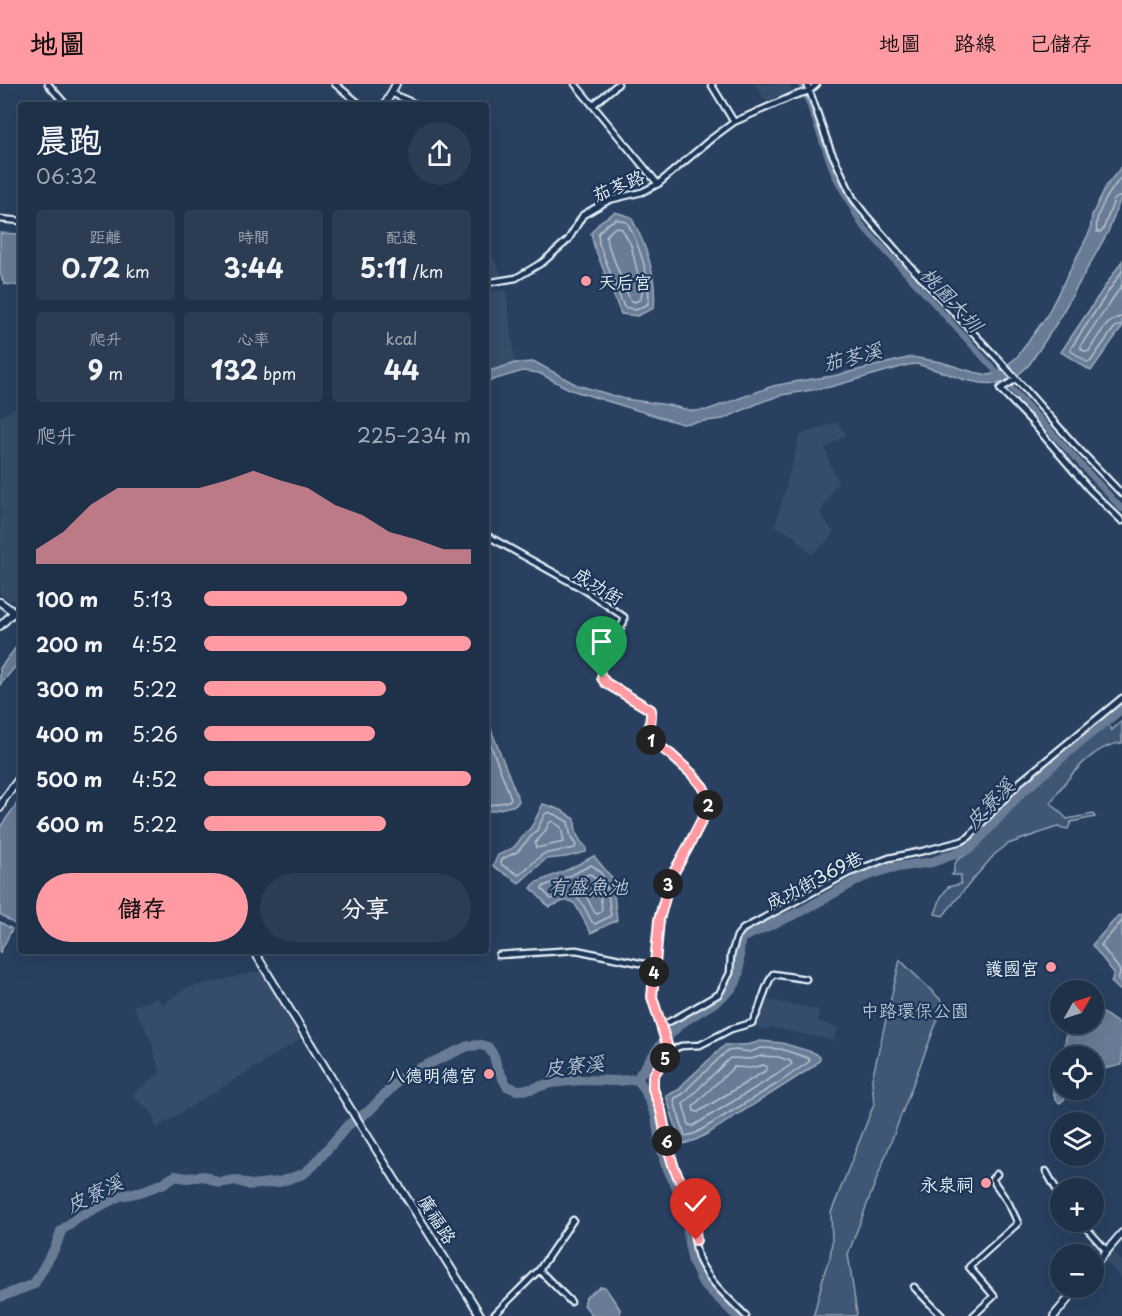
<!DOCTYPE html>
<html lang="zh-TW">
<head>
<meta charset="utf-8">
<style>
  body { margin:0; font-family:"Playpen Sans","LXGW WenKai TC",sans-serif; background:#2c3c53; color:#f1f3f6; height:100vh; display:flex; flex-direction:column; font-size:22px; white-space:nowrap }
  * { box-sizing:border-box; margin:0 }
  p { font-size:20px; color:#a1a9b4 }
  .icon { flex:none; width:33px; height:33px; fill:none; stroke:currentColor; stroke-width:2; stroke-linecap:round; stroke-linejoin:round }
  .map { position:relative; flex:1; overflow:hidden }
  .panel { position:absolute; left:18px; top:18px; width:471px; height:852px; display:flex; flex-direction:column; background:#1f3049; border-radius:6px; box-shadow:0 6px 24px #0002,0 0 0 2px #3c4b61 }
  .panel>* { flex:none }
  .needle { width:39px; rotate:51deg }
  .buttons { position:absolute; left:1050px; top:896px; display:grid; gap:12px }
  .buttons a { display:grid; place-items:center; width:54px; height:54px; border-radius:50%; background:#1f3049; box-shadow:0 6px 24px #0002,0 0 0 2px #3c4b61; font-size:30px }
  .pin { position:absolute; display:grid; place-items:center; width:51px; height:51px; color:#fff; margin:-62px -26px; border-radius:50% 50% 50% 0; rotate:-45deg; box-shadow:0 0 6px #0007 }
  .pin .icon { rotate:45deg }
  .km { position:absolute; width:30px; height:30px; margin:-15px; border-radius:50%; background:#222; color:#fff; font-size:16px; line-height:30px; text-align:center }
  .round { display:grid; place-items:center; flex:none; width:63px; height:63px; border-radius:32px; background:#2c3c53 }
  .overview { display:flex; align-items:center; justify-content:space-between; height:102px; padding:0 18px }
  h1 { font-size:33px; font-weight:700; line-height:45px }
  .figures { display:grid; grid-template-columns:repeat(3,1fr); gap:9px; height:102px; padding:6px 18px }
  .figures div { display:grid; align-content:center; border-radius:6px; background:#2c3c53; text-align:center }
  .figures b { font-size:26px; font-weight:700 }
  .figures small { font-size:16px; font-weight:400 }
  .figures p { font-size:16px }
  .chart { height:168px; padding:12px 18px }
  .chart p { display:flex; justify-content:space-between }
  .chart svg { width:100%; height:108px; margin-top:6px; fill:#ff9aa2; opacity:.7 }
  .cta { display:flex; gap:12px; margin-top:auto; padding:12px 18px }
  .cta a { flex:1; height:69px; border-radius:36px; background:#ff9aa2; color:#111; font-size:24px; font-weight:700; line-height:69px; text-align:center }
  .cta a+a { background:#2c3c53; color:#f1f3f6 }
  ul { padding:0 18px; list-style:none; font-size:20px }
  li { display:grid; grid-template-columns:96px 72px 1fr; align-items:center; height:45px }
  li i { height:15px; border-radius:8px; background:#ff9aa2 }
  header { display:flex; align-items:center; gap:36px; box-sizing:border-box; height:84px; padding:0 30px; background:#ff9aa2; color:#111 }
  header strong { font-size:28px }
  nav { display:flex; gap:33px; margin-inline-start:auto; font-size:21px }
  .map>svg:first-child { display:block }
  .built { fill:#364d6b }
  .green { fill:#415774; stroke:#94a4b6; stroke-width:1.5 }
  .water { fill:#6b7c95; stroke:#9dabbd; stroke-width:1.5 }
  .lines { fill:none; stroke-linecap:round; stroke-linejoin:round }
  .shore { stroke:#b6c2d0; stroke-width:1.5 }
  .canal { stroke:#6b7c95; stroke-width:6 }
  .river { stroke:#6b7c95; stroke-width:10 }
  .minor-casing { stroke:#e8f1f8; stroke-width:9 }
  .tertiary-casing { stroke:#e8f1f8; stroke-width:10 }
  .minor { stroke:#1d3557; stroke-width:4.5 }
  .tertiary { stroke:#1d3557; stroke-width:6 }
  .route-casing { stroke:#fff; stroke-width:12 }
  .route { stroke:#ff9aa2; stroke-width:8 }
  .poi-dot { fill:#ff9aa2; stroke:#1d3557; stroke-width:2 }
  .labels { text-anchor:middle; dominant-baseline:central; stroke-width:4.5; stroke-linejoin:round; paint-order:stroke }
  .street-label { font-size:18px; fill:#e8f1f8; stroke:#1d3557 }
  .poi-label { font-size:18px; fill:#e8f1f8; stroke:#1d3557; text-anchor:end }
  .park-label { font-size:18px; fill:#b6c3d0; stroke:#1d3557 }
  .water-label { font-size:20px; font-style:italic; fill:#b6c2d0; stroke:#1d3557 }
</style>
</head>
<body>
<header>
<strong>地圖</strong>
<nav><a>地圖</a><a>路線</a><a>已儲存</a></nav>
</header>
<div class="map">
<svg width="1122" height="1232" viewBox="0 0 1122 1232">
  <rect width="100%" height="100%" fill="#294061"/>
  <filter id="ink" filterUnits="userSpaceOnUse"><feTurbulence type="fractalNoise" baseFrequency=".0167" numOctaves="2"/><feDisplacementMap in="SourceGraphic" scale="12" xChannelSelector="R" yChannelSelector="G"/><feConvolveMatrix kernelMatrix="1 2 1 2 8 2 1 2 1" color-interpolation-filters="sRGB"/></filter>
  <g filter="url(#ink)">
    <path class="built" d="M754,0H789L792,8L767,17Z
      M486,162L502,191L500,195L486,197Z
      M506,205L515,279L486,288V208Z
      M21,319V510L16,516L10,517L0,510V334Z
      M838,338L846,351L825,364L830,381L838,397L820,429L834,449L822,462L811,470L794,452L775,442L800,351Z
      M260,887L301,955L156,1044L153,1030L132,1011L160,989L150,953L133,922L157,915L163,920L186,904Z
      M767,916L819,926L818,937L838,944L834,957L771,943L766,946L755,942Z
      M1113,1167L1122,1177V1195L1105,1176Z"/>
    <path class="green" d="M1122,637V659C1094,660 1064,697 1051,719L1067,735L1093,730L1095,733L1071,738L1068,745L1057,743L1008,760L995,770L974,794L943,832L935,830L941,813L948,803L961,800V791H952L954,788V782L957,776L974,766L1023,712L1097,648L1108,640L1112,646Z
      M900,876L944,919L848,1170L857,1230L855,1232H812L814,1230L825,1186L830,1174L832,1158L831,1129L874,1020L872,995Z"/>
    <path class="water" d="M1122,82V111L1108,148L1056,240L1029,281L1018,291L1011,296L997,300L981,299L965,296L948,290L917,280L908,281L830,303L782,311L761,318L723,335L682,340L571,306L539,289L523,287L486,298V288L515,279L535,278L577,301L625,315L668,321L693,327L707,326L773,302L799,297L833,292L912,273L941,278L973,288L989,291L1000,287L1017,273L1046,233L1090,147L1092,131L1106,102Z
      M615,128L631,133C646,160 657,192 654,224L637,232L621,230L594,162L591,149L601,137Z
      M0,149L21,150V202L4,200L0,189Z
      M1122,177V243L1091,287L1061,268Z
      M21,557V576L0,601V584Z
      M486,627L492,648L519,717L516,721L486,728Z
      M21,714V835L16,841L0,830V743Z
      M543,720L561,726L575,735C575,747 577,755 586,763V768L566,773L546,775L519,799L493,782L498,771L513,764L532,742Z
      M594,772L612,794L617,836L591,849L575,820L570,817H564L549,823L531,804L535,799L569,785Z
      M1122,831V908L1111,898L1114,889L1092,861L1118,832Z
      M0,838L12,845L0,869Z
      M1094,926L1103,929L1122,942V981L1099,986L1094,990V972H1064C1066,960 1064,949 1071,939H1094Z
      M760,957L782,959L815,969L820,973V976L814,982C788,999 761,1016 735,1032C721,1041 697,1059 681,1060L666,1012L680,1005L683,1000L725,961C738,960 748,963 760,957Z
      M1060,981V1005H1076L1060,1019L1055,1015L1051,995Z
      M600,1203H605L620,1225V1232H593L584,1221L586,1213Z"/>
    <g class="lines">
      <path class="shore" d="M1122,92C1111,106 1093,130 1097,148H1101L1103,146L1114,116L1118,113H1122
        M616,135L627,138C638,158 652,197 648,220L636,226L624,223L599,160L598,150L606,141Z
        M616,143L622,145L631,161L642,208L641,215L635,218L630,216L607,158L606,152L611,147Z
        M1122,187L1071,264V267L1087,278H1090L1115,243L1122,241
        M1122,201L1081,261V265L1086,268L1089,267C1097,255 1106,234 1122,233
        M486,649L511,714L509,717L486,722
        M548,728L558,732L568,738L571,754L576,761L575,764L543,770L519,791L502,781L501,779L502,775L517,768L537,746L545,730Z
        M552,737L561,743L564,758L536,764L535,759L544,749L549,739Z
        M591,781C609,789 608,813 611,831L609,833L595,840L592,838C587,830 582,813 571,811C565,809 557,813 551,815L542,805L544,802L572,791Z
        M589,790L592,791L599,800L602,826L598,830L595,829L586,812L572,802L573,798Z
        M1122,837L1101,861L1119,885L1120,889L1118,896L1122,900
        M761,964L781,965L808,974L810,977L780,998L696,1049L687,1052H685L674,1017L675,1014L683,1010L688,1004L727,967L736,966L750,968Z
        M761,972L779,973L790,977L792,980L776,991L693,1042L689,1041L683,1020L730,974L751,975Z
        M763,981L767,983L765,987L698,1028L694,1027L693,1023L701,1014L734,983L751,984Z"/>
      <path class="canal" d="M802,0L834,90L861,140L1122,425"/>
      <path class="river" d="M637,995C650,976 661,958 678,942C692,930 726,915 735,900C743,886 736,868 741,854L802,827L863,793L890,784L932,778L971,764L1020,710L1078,659L1122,624
        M637,995L644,1004L656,1032L659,1052L665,1079L684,1119L687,1133L689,1159L693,1178L703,1199L737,1232
        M0,1213L34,1200L56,1162L61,1147L78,1133L120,1112L140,1108L162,1100L175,1092L187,1094L204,1092L219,1099L235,1096L250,1101L279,1098L303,1090L313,1082L348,1041L369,1027L400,995L420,984L468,962L481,961L488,963L494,972L497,983L507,1002L517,1006L531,1005L551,999L580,996L618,997L637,995"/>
      <defs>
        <path id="minor" d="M48,0L66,21
          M335,0L361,21
          M575,0L658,100
          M711,0L734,38
          M807,0L830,65L853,114L865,130L909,181L999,276L1074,360L1122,410
          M391,9L418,21
          M593,21L618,0
          M0,135L21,137
          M486,199L516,194L543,178L568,156L583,131L609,116L642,108L658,100L711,55L734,38L793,12L809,7L817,0
          M1016,295L1000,305L1031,337L1090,406L1122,437
          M486,451L583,505L624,533V537L601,585L602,594L606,599L651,626C653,636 647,646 651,656L671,670L691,689L703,703L709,716L708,724L687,766L670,795L659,836L652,913L669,967L653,992C651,1004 659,1015 661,1027C666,1046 667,1066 675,1085C680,1097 688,1109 692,1122C696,1141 692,1163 701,1180C712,1201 731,1216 746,1232
          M499,871L576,866L654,882
          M661,942L682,931L719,910L730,889L731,871L737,852L743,845L849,789L889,774L923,767L962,757L969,753L1020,698L1122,614
          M669,967L681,962L700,961L731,945L752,939C762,924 763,905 773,890L806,895
          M1046,1087L1060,1112
          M1080,1137L1106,1166
          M539,1186L571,1218
          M914,1203L942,1232
          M493,1232L539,1186L573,1136
          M973,1232L994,1212L969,1183L1018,1139L1009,1120L992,1095L997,1090"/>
        <path id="tertiary" d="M385,21L396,0
          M0,518L21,533
          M0,542L21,521
          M0,724L4,715L21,692
          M254,867L345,1016L481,1232
          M1094,1182L1122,1149
          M1054,1232L1078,1203"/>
      </defs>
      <use href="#minor" class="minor-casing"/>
      <use href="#tertiary" class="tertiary-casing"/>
      <use href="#minor" class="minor"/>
      <use href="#tertiary" class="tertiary"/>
    </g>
  </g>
  <g class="lines" filter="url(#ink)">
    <defs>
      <path id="route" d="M602,594L606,599L651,626C652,636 647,645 651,656L670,670L691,689L703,703L709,716L708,724L687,765L670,795L659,836L652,913L669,967L653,992V1005L661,1027L669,1067L674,1084L691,1119L693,1129L696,1156"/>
    </defs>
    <use href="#route" class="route-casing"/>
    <use href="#route" class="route"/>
  </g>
  <g class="poi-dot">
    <circle cx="586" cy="197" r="6"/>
    <circle cx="1051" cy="883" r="6"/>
    <circle cx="489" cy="990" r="6"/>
    <circle cx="986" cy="1099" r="6"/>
  </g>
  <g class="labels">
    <g class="street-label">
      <text transform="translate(618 101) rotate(-22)">茄苳路</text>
      <text transform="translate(599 501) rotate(32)">成功街</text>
      <text transform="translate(814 795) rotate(-27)">成功街369巷</text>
      <text transform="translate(438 1135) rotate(58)">廣福路</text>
    </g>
    <g class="poi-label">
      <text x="598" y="197" text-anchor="start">天后宮</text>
      <text x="1039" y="883">護國宮</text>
      <text x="477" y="990">八德明德宮</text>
      <text x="974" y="1099">永泉祠</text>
    </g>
    <g class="park-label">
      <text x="915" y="925">中路環保公園</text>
    </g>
    <g class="water-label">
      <text transform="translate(952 215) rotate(47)">桃園大圳</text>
      <text transform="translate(852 272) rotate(-14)">茄苳溪</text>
      <text transform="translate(989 719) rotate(-46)">皮寮溪</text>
      <text x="588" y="802">有盛魚池</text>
      <text transform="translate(574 981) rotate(-6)">皮寮溪</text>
      <text transform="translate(94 1109) rotate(-26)">皮寮溪</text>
    </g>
  </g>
</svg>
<div class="buttons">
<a><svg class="needle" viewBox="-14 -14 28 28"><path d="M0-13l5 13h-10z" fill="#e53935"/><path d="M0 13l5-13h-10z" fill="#a1a9b4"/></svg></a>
<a><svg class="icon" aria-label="locate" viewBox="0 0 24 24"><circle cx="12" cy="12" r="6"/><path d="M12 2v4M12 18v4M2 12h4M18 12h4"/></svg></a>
<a><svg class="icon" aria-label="layers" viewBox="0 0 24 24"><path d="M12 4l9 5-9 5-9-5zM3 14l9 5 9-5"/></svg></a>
<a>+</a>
<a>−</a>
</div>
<div class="pin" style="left:602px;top:594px;background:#1e9e55"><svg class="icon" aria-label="arrive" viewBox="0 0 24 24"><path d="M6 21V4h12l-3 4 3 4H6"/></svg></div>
<div class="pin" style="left:696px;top:1156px;background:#d93025"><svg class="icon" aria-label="check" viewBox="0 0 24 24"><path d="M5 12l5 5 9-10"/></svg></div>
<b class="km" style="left:651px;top:656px">1</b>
<b class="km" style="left:708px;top:721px">2</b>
<b class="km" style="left:668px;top:800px">3</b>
<b class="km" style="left:654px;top:888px">4</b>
<b class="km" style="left:665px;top:974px">5</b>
<b class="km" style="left:667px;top:1057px">6</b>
<section class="panel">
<div class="overview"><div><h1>晨跑</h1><p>06:32</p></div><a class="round"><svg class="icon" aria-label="share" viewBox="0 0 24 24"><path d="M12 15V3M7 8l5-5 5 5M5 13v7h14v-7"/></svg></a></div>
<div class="figures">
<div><p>距離</p><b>0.72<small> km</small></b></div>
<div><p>時間</p><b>3:44</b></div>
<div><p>配速</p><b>5:11<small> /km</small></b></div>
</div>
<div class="figures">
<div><p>爬升</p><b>9<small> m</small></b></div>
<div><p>心率</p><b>132<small> bpm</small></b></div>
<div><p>kcal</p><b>44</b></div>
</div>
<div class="chart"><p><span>爬升</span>225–234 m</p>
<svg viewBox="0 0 160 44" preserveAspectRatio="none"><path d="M0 44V38L10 31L20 20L30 13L40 13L50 13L60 13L70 10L80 6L90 10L100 13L110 20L120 24L130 31L140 34L150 38L160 38V44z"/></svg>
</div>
<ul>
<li><b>100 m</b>5:13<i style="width:76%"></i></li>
<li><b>200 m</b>4:52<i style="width:100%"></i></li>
<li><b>300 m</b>5:22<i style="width:68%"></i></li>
<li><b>400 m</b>5:26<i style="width:64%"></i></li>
<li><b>500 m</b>4:52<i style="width:100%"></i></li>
<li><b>600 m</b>5:22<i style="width:68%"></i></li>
</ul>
<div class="cta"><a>儲存</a><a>分享</a></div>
</section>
</div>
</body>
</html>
